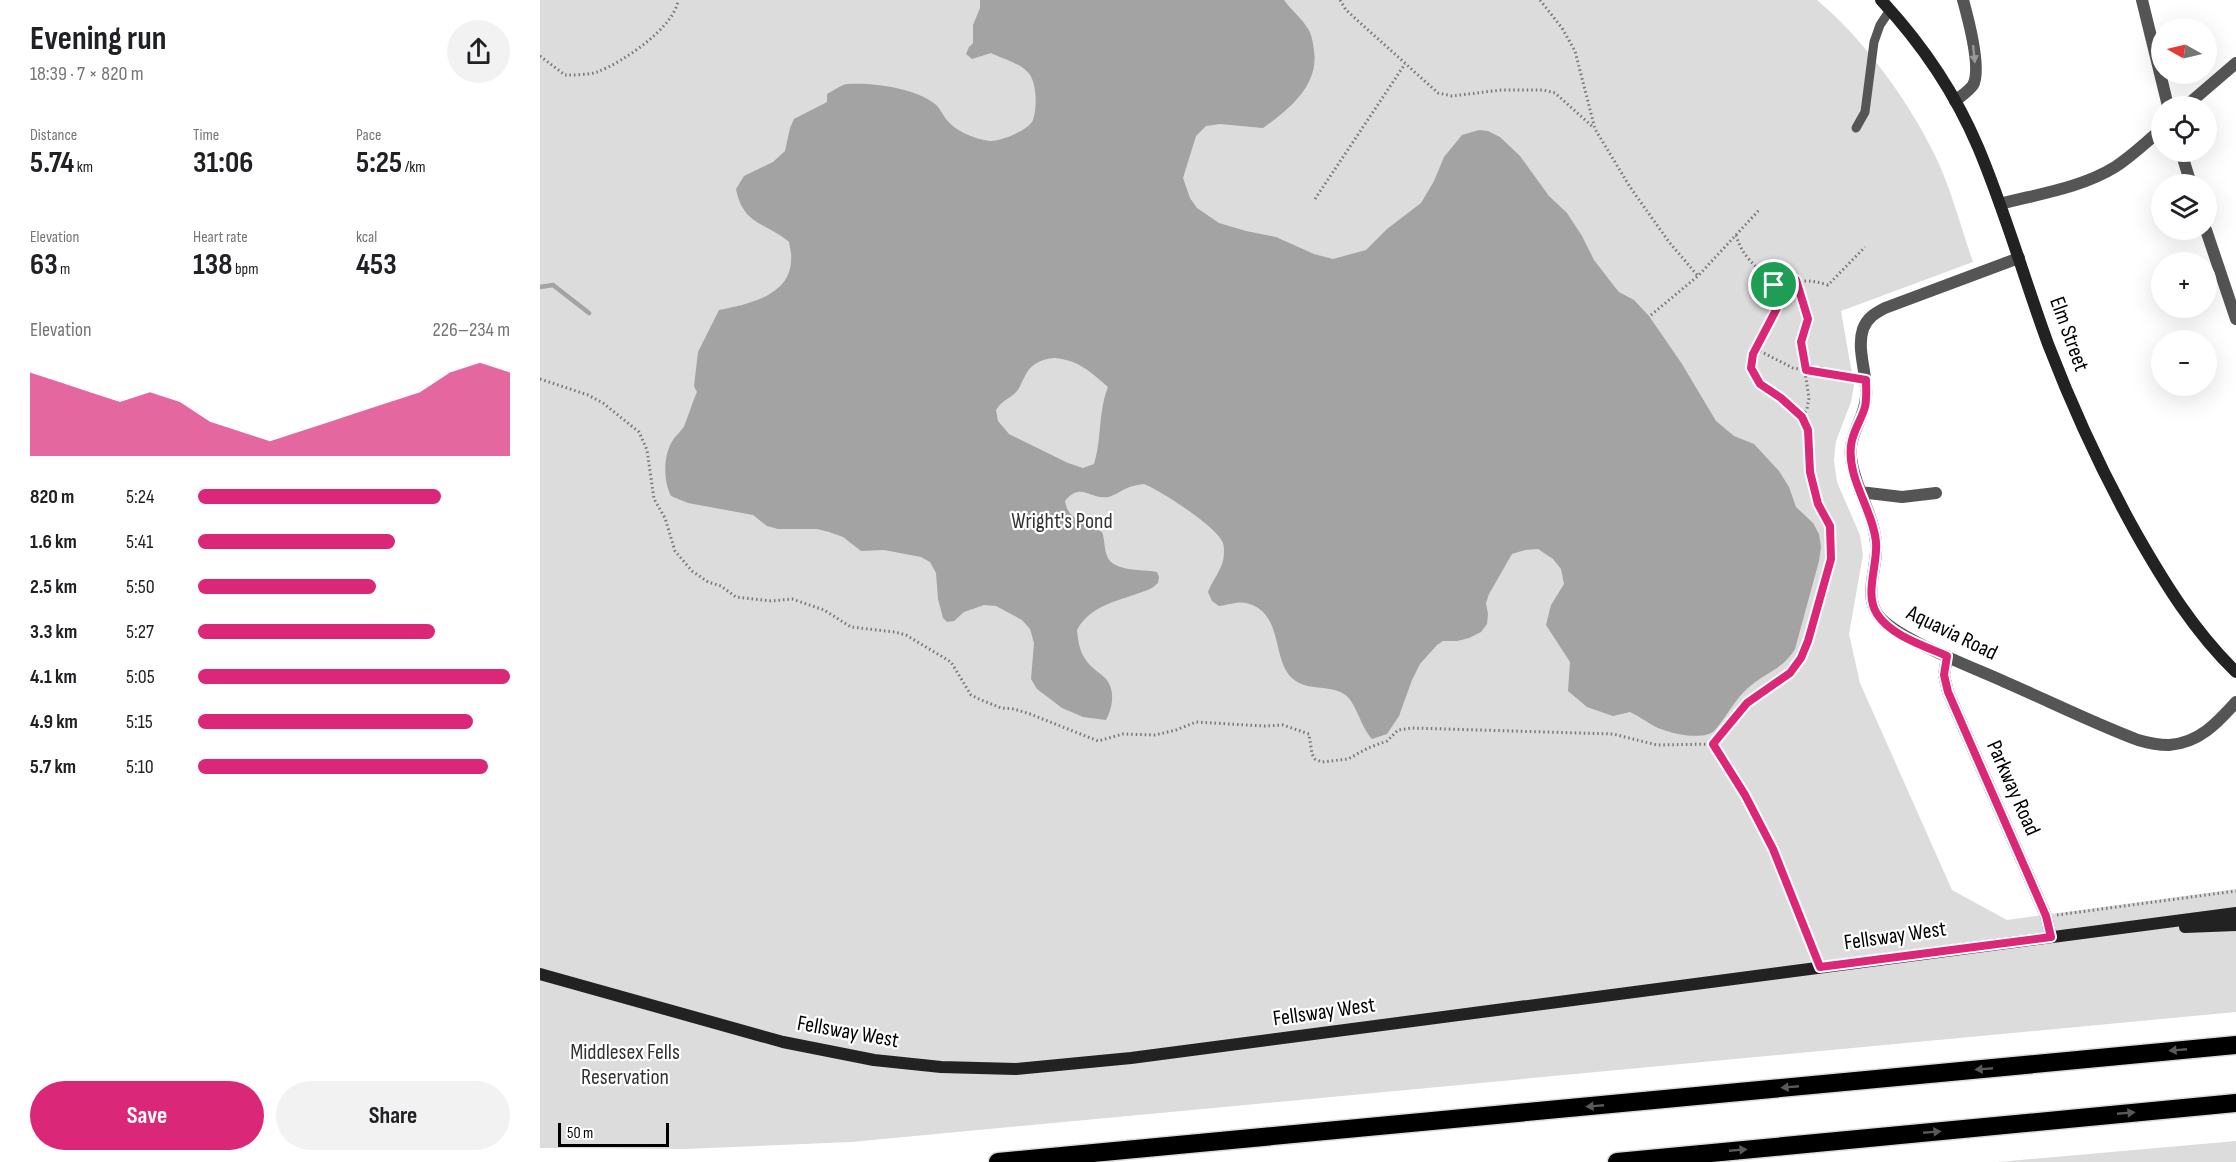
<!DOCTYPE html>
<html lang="en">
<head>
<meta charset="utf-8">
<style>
  body { margin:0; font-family:"Sofia Sans Condensed",sans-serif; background:#f2f2f2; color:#202124; height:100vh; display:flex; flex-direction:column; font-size:22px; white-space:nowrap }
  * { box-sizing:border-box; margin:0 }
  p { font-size:20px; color:#757577 }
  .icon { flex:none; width:33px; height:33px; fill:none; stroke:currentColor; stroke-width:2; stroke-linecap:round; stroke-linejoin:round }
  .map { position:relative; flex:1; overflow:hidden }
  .side { display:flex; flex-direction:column; background:#fff; width:540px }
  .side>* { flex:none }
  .needle { width:39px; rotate:278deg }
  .fabs { position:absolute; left:1611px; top:18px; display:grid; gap:12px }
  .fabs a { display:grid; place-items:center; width:66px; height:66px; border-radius:50%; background:#fff; box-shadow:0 6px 24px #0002; font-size:30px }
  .scale { position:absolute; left:18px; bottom:15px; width:111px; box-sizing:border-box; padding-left:6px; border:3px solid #000; border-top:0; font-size:16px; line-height:21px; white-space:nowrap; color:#000; -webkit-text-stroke:4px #fff; paint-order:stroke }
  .pin { position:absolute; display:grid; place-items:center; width:51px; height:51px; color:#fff; margin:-26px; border:3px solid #fff; border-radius:50%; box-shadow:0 2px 6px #0007 }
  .round { display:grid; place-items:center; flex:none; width:63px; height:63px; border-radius:32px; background:#f2f2f2 }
  .overview { display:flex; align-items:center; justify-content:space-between; height:102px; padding:0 30px }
  h1 { font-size:33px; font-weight:700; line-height:45px }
  .stats { display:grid; grid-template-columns:repeat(3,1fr); gap:9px; height:102px; padding:6px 30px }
  .stats div { display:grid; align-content:center }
  .stats b { font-size:30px; font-weight:700 }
  .stats small { font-size:16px; font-weight:400 }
  .stats p { font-size:16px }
  .chart { height:168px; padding:12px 30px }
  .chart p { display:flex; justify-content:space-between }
  .chart svg { width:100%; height:108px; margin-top:6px; fill:#db2777; opacity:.7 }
  .primary-button { display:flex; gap:12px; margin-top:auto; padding:12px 30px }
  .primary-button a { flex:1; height:69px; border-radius:36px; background:#db2777; color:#fff; font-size:24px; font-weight:700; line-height:69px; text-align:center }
  .primary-button a+a { background:#f2f2f2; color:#202124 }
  ul { padding:0 30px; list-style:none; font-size:20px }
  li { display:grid; grid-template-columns:96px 72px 1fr; align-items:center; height:45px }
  li i { height:15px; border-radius:8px; background:#db2777 }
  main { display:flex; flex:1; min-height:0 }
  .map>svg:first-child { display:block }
  .green { fill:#dcdcdc }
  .water { fill:#a3a3a3; fill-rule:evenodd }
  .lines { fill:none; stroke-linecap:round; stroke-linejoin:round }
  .stream { stroke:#a3a3a3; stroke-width:4.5 }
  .highway-casing { stroke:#dbdbdb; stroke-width:21 }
  .path { stroke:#777; stroke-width:3; stroke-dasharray:1.5 3; stroke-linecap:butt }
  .lane { stroke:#555; stroke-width:9 }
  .street { stroke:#555; stroke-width:12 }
  .secondary { stroke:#222; stroke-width:12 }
  .highway { stroke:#000; stroke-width:18 }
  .oneway { fill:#999 }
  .oneway2 { fill:#595959 }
  .route-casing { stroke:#fff; stroke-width:12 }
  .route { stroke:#db2777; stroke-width:8 }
  .labels { text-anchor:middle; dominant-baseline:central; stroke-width:4.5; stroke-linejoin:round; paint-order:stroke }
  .street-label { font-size:22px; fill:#000; stroke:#fff }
  .park-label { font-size:22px; fill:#333; stroke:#fff }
</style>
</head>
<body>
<main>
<section class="side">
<div class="overview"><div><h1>Evening run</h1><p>18:39 · 7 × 820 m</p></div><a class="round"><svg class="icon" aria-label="share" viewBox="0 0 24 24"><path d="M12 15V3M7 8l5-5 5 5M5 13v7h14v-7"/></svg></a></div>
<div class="stats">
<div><p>Distance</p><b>5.74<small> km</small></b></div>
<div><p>Time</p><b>31:06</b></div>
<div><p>Pace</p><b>5:25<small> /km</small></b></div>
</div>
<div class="stats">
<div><p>Elevation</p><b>63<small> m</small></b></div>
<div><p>Heart rate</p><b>138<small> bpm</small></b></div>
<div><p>kcal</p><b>453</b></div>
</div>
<div class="chart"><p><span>Elevation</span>226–234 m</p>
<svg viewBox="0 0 160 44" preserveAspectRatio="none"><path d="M0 44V10L10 14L20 18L30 22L40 18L50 22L60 30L70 34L80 38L90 34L100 30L110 26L120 22L130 18L140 10L150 6L160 10V44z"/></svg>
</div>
<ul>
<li><b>820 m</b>5:24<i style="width:78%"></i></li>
<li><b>1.6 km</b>5:41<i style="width:63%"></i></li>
<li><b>2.5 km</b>5:50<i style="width:57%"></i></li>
<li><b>3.3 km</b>5:27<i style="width:76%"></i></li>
<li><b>4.1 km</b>5:05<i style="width:100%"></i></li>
<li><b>4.9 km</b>5:15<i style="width:88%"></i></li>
<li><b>5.7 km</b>5:10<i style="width:93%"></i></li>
</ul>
<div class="primary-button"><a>Save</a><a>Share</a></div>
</section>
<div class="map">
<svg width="1696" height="1162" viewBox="0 0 1696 1162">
  <rect width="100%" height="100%" fill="#fff"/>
  <path class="green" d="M0,0H1277C1327,42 1373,107 1400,166C1413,197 1422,230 1433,262L1301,311L1314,385L1311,402L1296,441L1294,460L1297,482L1320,535L1323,555L1309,634L1320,683L1412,890L1467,920L1696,889V1012L311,1142L145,1149L0,1148Z
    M1696,1141V1162H1458Z"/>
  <path class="water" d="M440,0H744C751,10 762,18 768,29C772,35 773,43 774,51C779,86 748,110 723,128L680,124L666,126L656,136L643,178L650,198L657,208L679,223L706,231L736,237L774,254L793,259L826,250L847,229L881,203L894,181L904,157L922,135L939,130L948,131L960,137L980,156L1009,196L1027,213L1042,236L1054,260L1074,286L1079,292L1094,300L1109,316L1142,364L1176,421L1194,436L1214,444L1239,471L1249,487L1256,507L1273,523L1279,534L1281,547L1279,561L1255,649C1242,670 1226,672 1209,687C1195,699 1187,716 1175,730C1164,742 1127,733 1114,726C1105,721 1099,716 1090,712L1073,716L1047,707L1028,691L1030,662L1006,625L1011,605L1024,584L1021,569L1013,559L998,549L985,550L972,554L949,594L946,603L948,614L947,624L941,632L929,638L917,641H903L897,645L880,664L872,680L859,716L847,734L832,739C820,726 816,701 804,694C788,684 767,692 752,678C731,658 744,612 706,603C699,601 687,605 679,606L672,601L668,592C673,578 683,570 684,554C684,550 684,544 682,541C675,526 620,490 604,484C597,485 591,486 585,489C580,491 574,496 568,497C550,500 541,481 525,501C528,521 547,524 562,532C565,540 564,549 567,556C573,572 602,569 617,572L619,577L618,583L612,588C586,600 552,602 537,630C538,639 539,649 544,657C549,666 556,670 564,677C576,688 573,707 566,720L543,717L522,708L497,689L491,679L494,643L490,629L482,620L456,606L444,605L424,612L414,621L407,622L403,618L398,599L396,573L390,562L381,557L344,550L321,551L303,537L289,532L277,529H238L227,526L213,515L148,503L131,496C123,480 123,455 133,440C137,434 143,430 145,424C149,414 152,403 157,392L154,386L158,352L179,310C206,305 250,296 251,261C252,255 250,248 249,242C225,222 203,225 196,189L204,176L233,162L245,151L250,128L254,119L287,102V94C293,91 301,85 307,84C332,82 376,88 395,104C400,108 402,114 406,119C415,131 434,139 450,141C460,142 489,130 493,120C497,108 497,86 490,75C483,64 463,59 451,53L432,59L426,54L429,47L433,43V25L440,8ZM515,358C538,360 551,372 568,387C558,412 562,439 554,464L543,468L528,463L469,434L458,421L456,410C463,399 470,399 477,391C481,386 481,383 484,378C490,364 501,359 515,358Z"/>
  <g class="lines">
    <path class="stream" d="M0,287L13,285L49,313"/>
    <defs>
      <path id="highway" d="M458,1162L1696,1045
        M1077,1162L1696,1103"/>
    </defs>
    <use href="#highway" class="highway-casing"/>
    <path class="path" d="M800,0L806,10L898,93L912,96L961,90H1004L1015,93L1054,128
      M1000,0L1022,28L1035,51L1055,129L1090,187L1129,242L1158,276
      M0,56L25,75C35,75 47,75 57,72C82,63 135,27 138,0
      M775,199L865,64
      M1196,235C1204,261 1217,265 1234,285C1253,280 1270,279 1288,285L1325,247
      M1256,280L1268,319L1261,346L1269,398L1267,409L1262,417
      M1111,315L1158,276L1220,209
      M1216,349L1253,368L1313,378
      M1281,372V363
      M0,379L48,395L63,403L99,432L107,450L114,499L125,518L135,551L152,571L168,582L181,586L196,597L231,601L252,599L284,610L311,627L355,632L366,635L411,662L431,695L439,699L461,708L474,709L490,714L558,741L583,734L615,735L636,730L656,722L724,726L743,725L769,734L772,754L775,759L782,762L808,759L828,748L847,741L858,730L872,728L1073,734L1117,745L1173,744L1207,703L1250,673L1261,658L1267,641L1291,559L1290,526L1278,504L1270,472L1268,430L1262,417L1241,398L1220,384L1211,368L1213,354L1237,308L1238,302L1234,285
      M1173,744L1205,795L1233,849L1275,955
      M1517,915L1696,891"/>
    <path class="lane" d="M1316,128L1325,112L1334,42L1340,25L1350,10"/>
    <path class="street" d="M1602,0L1628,106
      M1415,101C1421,96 1429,91 1433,85C1442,69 1428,18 1423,0
      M1646,106L1696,63
      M1641,152L1651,184
      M1460,204C1498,194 1541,188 1575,167C1592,156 1606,142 1622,129
      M1666,230L1696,319
      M1479,258L1345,308C1335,313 1327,318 1323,329C1316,350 1328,375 1326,397C1325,418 1308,435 1311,457C1314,487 1334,514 1336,544C1338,566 1323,595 1338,615C1354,638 1437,669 1465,682C1509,701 1553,723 1598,740C1608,743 1619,745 1629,745C1659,743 1677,723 1696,702
      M1320,492L1362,497L1396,493
      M1407,656L1404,675L1408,692L1506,916L1511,937"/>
    <path class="secondary" d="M1341,0C1381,43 1415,93 1438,147C1465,211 1484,278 1508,344C1533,409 1562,472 1596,533C1625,584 1654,631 1696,672
      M1645,927L1696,925
      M0,974L243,1042L334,1060L401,1067L476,1069L591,1058L1696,913"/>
    <use href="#highway" class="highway"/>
  </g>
  <defs><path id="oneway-solid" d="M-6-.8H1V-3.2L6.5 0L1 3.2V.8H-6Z" transform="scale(1.5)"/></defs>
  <use class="oneway" href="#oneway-solid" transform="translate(1434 54) rotate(84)"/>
  <g class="oneway2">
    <use href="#oneway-solid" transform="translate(1638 1050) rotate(175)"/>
    <use href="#oneway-solid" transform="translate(1444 1069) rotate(175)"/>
    <use href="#oneway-solid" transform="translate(1250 1087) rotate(175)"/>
    <use href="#oneway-solid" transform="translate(1055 1106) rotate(175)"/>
    <use href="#oneway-solid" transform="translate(1586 1113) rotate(-5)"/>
    <use href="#oneway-solid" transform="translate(1392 1132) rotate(-5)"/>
    <use href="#oneway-solid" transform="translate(1198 1150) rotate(-5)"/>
  </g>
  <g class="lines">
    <defs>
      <path id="route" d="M1256,280L1268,319L1261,342L1266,370L1326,380C1326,389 1327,398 1325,407C1321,421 1312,432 1311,446C1307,479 1333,510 1336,542C1338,565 1324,594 1337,614C1351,636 1385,646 1407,656L1404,675L1408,692L1506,916L1511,937L1280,967L1233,849L1205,795L1173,744L1207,703L1250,673L1261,658L1268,641L1291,559L1290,526L1278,504L1270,472L1268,430L1262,417L1241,398L1220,384L1211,368L1213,354L1237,308L1238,302L1234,285Z"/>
    </defs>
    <use href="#route" class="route-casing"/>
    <use href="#route" class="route"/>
  </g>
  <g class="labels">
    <g class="street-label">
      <text transform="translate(1529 334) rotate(70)">Elm Street</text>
      <text transform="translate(1412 633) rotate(26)">Aquavia Road</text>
      <text transform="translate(1473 788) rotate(66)">Parkway Road</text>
      <text transform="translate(1355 936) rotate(-8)">Fellsway West</text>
      <text transform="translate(784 1012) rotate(-8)">Fellsway West</text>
      <text transform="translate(308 1032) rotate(10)">Fellsway West</text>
    </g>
    <g class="park-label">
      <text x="522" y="521">Wright's Pond</text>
      <text x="85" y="1052">Middlesex Fells<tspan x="85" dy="25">Reservation</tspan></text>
    </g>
  </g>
</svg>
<div class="fabs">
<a><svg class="needle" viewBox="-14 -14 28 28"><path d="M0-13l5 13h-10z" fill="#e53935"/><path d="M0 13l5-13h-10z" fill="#757577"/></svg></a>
<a><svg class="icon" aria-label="locate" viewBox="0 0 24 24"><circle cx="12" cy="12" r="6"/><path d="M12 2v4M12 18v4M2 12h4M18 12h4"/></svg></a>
<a><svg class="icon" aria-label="layers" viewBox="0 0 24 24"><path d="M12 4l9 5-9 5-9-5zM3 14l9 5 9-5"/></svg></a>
<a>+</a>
<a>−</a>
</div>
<div class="scale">50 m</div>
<div class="pin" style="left:1234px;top:285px;background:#1e9e55"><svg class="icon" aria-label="arrive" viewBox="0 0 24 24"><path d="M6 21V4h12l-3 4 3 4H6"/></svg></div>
</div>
</main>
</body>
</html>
